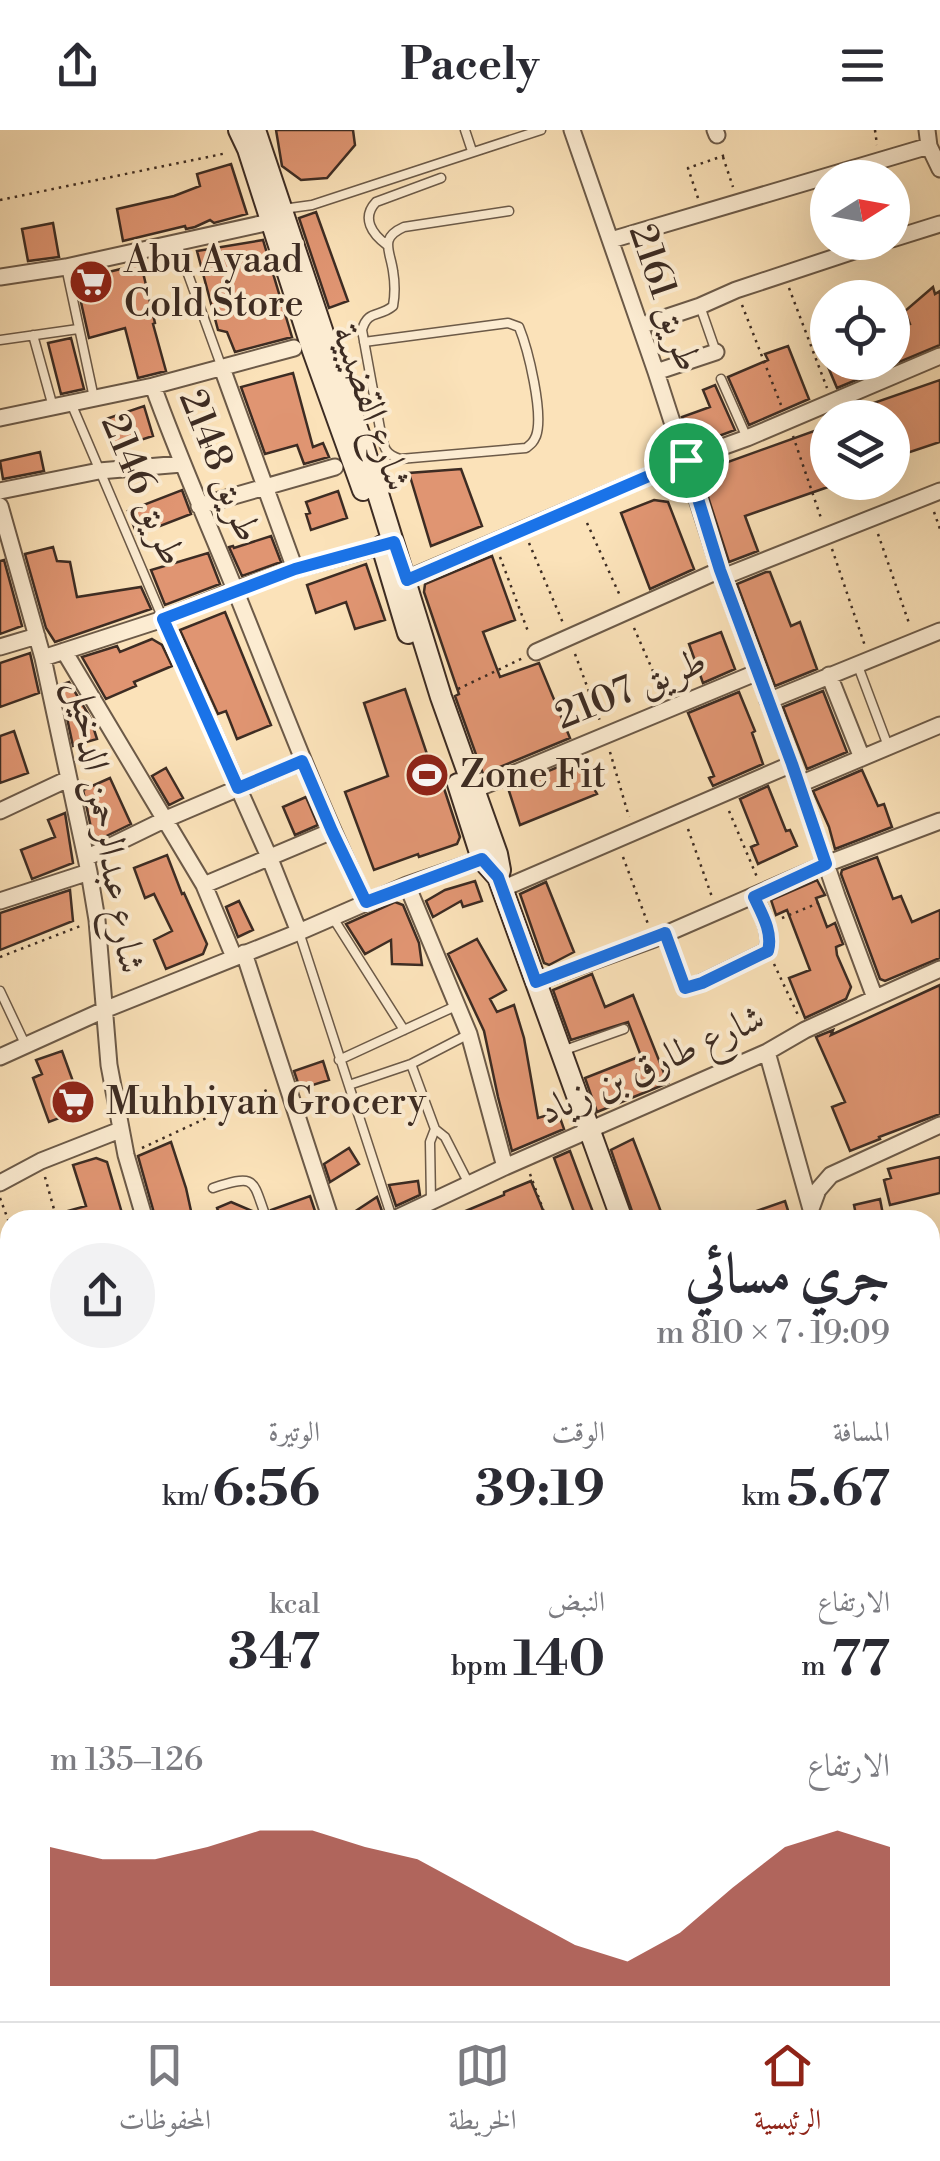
<!DOCTYPE html>
<html lang="ar">
<head>
<meta charset="utf-8">
<style>
  body { margin:0; font-family:"Libre Bodoni",Amiri,serif; background:#f2f2f3; color:#2b2b33; direction:rtl; height:100vh; display:flex; flex-direction:column; font-size:38px; white-space:nowrap }
  * { box-sizing:border-box; margin:0 }
  p { font-size:32px; color:#7c7c81 }
  .icon { flex:none; width:55px; height:55px; fill:none; stroke:currentColor; stroke-width:2; stroke-linecap:round; stroke-linejoin:round }
  .map { position:relative; flex:1; overflow:hidden; direction:ltr }
  .panel { position:absolute; left:0px; top:1080px; width:940px; height:812px; display:flex; flex-direction:column; background:#fff; border-radius:30px 30px 0 0; box-shadow:0 10px 40px #0002; direction:rtl }
  .panel>* { flex:none }
  .needle { width:65px; rotate:79deg }
  .tools { position:absolute; left:810px; top:30px; display:grid; gap:20px }
  .tools a { display:grid; place-items:center; width:100px; height:100px; border-radius:50%; background:#fff; box-shadow:0 10px 40px #0002; font-size:50px }
  .pin { position:absolute; display:grid; place-items:center; width:85px; height:85px; color:#fff; margin:-42px; border:5px solid #fff; border-radius:50%; box-shadow:0 2px 10px #0007 }
  .round { display:grid; place-items:center; flex:none; width:105px; height:105px; border-radius:52px; background:#f2f2f3 }
  .headline { display:flex; align-items:center; justify-content:space-between; height:170px; padding:0 50px }
  h1 { font-size:55px; font-weight:700; line-height:75px }
  .stats { display:grid; grid-template-columns:repeat(3,1fr); gap:15px; height:170px; padding:10px 50px }
  .stats div { display:grid; align-content:center }
  .stats b { font-size:50px; font-weight:700 }
  .stats small { font-size:28px; font-weight:400 }
  .stats p { font-size:28px }
  .chart { height:280px; padding:20px 50px }
  .chart p { display:flex; justify-content:space-between }
  .chart svg { width:100%; height:180px; margin-top:10px; fill:#8f2418; opacity:.7 }
  header { display:flex; justify-content:space-between; align-items:center; height:130px; padding:0 50px; background:#fff; font-size:45px; font-weight:700 }
  .tabs { display:flex; justify-content:space-around; align-items:center; height:140px; border-top:2px solid #e1e1e2; background:#fff; font-size:28px; color:#7c7c81 }
  .tabs a { display:grid; justify-items:center; gap:5px }
  .tabs .selected { color:#8f2418 }
  .map>svg:first-child { display:block }
  .building { fill:#e09572; stroke:#3d2c23; stroke-width:2.5 }
  .lines { fill:none; stroke-linecap:round; stroke-linejoin:round }
  .lane-casing { stroke:#6c5a48; stroke-width:11 }
  .street-casing { stroke:#6c5a48; stroke-width:19 }
  .secondary-casing { stroke:#3d2c23; stroke-width:24 }
  .path { stroke:#3d2c23; stroke-width:2.5; stroke-dasharray:2.5 5; stroke-linecap:butt }
  .lane { stroke:#fcecd2; stroke-width:8 }
  .street { stroke:#fcecd2; stroke-width:15 }
  .secondary { stroke:#fcecd2; stroke-width:20 }
  .route-casing { stroke:#fff; stroke-width:20 }
  .route { stroke:#1a73e8; stroke-width:12 }
  .labels { text-anchor:middle; dominant-baseline:central; stroke-width:8; stroke-linejoin:round; paint-order:stroke }
  .poi-label { font-size:38px; fill:#3d2c23; stroke:#fcecd2; text-anchor:start }
  .street-label { font-size:38px; fill:#3d2c23; stroke:#fcecd2 }
</style>
</head>
<body>
<header><svg class="icon" aria-label="menu" viewBox="0 0 24 24"><path d="M4 6h16M4 12h16M4 18h16"/></svg>Pacely<svg class="icon" aria-label="share" viewBox="0 0 24 24"><path d="M12 15V3M7 8l5-5 5 5M5 13v7h14v-7"/></svg></header>
<div class="map">
<svg width="940" height="1891" viewBox="0 0 940 1891">
  <rect width="100%" height="100%" fill="#fbe2b9"/>
  <filter id="stains"><feTurbulence type="fractalNoise" baseFrequency=".002" numOctaves="4"/><feColorMatrix values="0 0 0 0 .2 0 0 0 0 .09 0 0 0 0 .02 0 0 0 .5 -.17"/></filter>
  <radialGradient id="worn" r=".72"><stop offset=".6" stop-color="#630" stop-opacity="0"/><stop offset="1" stop-color="#630" stop-opacity=".3"/></radialGradient>
  <path class="building" d="M276,0H353L355,15L327,48L301,50L282,36Z
    M231,34L247,84L214,93L210,90L195,97L186,99L185,96L123,111L117,79L174,66L200,56L197,44Z
    M316,82L348,171L329,178L299,88Z
    M53,93L59,127L28,131L22,99Z
    M263,110L292,207L235,222L227,202L218,200L197,121Z
    M141,134L155,193L153,194L166,241L138,248L125,198L89,208L76,150Z
    M933,157L935,164L940,161V215L837,258L826,232H892V201L910,194L905,181Z
    M71,208L84,259L61,264L48,213Z
    M788,216L809,269L749,295L728,247L768,230L765,224Z
    M293,243L313,317L323,313L329,327L304,334L297,315L265,324L241,257Z
    M940,250V312L892,328V288H840L839,285Z
    M715,255L735,300L692,316L682,287L710,277L703,260Z
    M144,276L153,306L116,318L106,289Z
    M828,296V357L745,386L758,421L729,432L700,342Z
    M40,322L44,341L3,349L0,331Z
    M461,339L482,396L431,416L409,343Z
    M182,360L191,384L137,405L128,381Z
    M338,361L347,388L311,400L306,384L310,383L306,372Z
    M654,370L668,372L694,439L650,459L621,383Z
    M271,406L281,432L242,446L229,417L233,416L234,418Z
    M53,417L57,431L70,432L77,467L141,457L151,479L55,512L46,498L25,424Z
    M208,423L220,454L165,475L151,440Z
    M492,426L515,490L483,502L500,547L539,533L570,608L483,644L455,566L459,564L424,462L425,454Z
    M4,430L22,496L0,504V431Z
    M366,434L385,490L355,499L346,472L316,483L307,455Z
    M766,442H770L791,496L800,492L817,539L775,556L737,454Z
    M225,482L271,595L237,609L226,581L218,584L180,500Z
    M721,502L735,539L703,553L689,514Z
    M152,509L162,515L172,536L134,552L136,556L106,569L82,527L117,516L120,522Z
    M30,523L39,563L0,577V533Z
    M69,552L90,587L97,609L73,616L60,555Z
    M405,559L431,636L436,634L460,707L457,714L419,727L418,724L374,740L345,662L388,646L364,573Z
    M823,561L847,622L807,639L783,577Z
    M739,562L755,601L752,603L763,634L713,656L709,648L714,646L688,583Z
    M14,601L28,643L0,653V606Z
    M577,629L597,664L520,695L508,658Z
    M166,638L183,668L169,675L152,646Z
    M862,640L878,676L884,674L892,697L835,719L829,697L813,661Z
    M110,648L131,694L94,712L83,660Z
    M768,656L786,701L790,700L797,716L758,734L751,717L758,714L740,669Z
    M306,667L318,695L295,705L283,677Z
    M65,683L73,733L32,749L21,720L55,707L48,690Z
    M167,725L182,764L184,763L207,814L203,824L166,839L154,810L172,801L154,764L145,768L134,738Z
    M877,727L893,769L901,766L912,792L940,780V828L885,851L880,849L841,744L842,740Z
    M817,750L825,765L816,768L827,797L835,793L843,814L836,817L837,825L851,857L846,869L805,888L789,848L810,840L787,780L776,785L771,770Z
    M475,751L482,771L463,777L461,771L433,787L426,771L445,760Z
    M546,752L574,822L549,835L544,833L520,764Z
    M70,760L73,791L0,820V783Z
    M239,771L253,800L238,807L226,777Z
    M395,772L403,775L419,813L422,835L392,834L391,810L365,824L346,794Z
    M477,809L506,860L490,869L497,882L514,875L524,908L538,988L558,982L564,999L512,1021L498,967L484,901L448,824Z
    M592,844L605,877L633,865L668,953L597,982L585,948L641,926L628,892L571,910L553,860Z
    M940,855V984L879,1007L880,1009L850,1021L832,977L845,972L816,907L833,900L831,905Z
    M62,921L83,979L49,992L33,948L42,944L36,930Z
    M323,931L329,950L300,959L294,941Z
    M633,1009L658,1074L664,1090H635L611,1020Z
    M171,1012L186,1058L193,1090H156L138,1026Z
    M349,1018L359,1034L330,1052L324,1034Z
    M570,1021L583,1056L596,1090H577L554,1028Z
    M940,1027V1063L890,1075L884,1050L891,1048L888,1039Z
    M96,1028L107,1032L124,1090H51L50,1086L86,1076L73,1035Z
    M418,1051L420,1065L396,1076L389,1055Z
    M531,1051L547,1090H444L504,1065V1062Z
    M310,1066L318,1090H274L271,1080Z
    M377,1067L383,1084L381,1087L376,1090H342Z
    M880,1069L884,1090H857L854,1075Z
    M785,1071L791,1090H737V1088Z
    M231,1072L257,1083L259,1090H221L217,1078Z"/>
  <g class="lines">
    <defs>
      <path id="lane" d="M465,0L472,21
        M283,79L312,75L541,0
        M176,111L222,238
        M387,115C372,104 361,88 376,72L441,48
        M66,137L94,268
        M700,176L716,222
        M33,205L53,277
        M0,210L78,199
        M364,212L508,193L519,197C528,219 544,284 536,306C533,313 531,314 526,318L400,329C385,324 384,318 381,304
        M721,249L747,308
        M71,273L163,489
        M362,312L381,304L362,200C368,179 379,188 393,176C395,165 395,153 393,141C390,120 379,108 404,97L509,81
        M858,536L888,616
        M333,788L404,900
        M299,802L392,1088
        M665,803L685,858L701,853
        M0,861L26,916
        M562,921L624,899
        M339,930L458,875
        M411,934L435,999
        M349,955L411,934L469,904
        M213,1058C258,1043 252,1050 267,1090
        M431,1071L430,1012L435,999L445,1007L469,1054
        M0,1310L10,1305
        M0,1340L10,1365
        M0,1844L10,1841
        M67,1882L71,1891"/>
      <path id="street" d="M572,0L656,242L720,440L792,634L837,766L875,868
        M715,0L717,5
        M927,0L929,16L940,39
        M892,109L940,94
        M611,110L929,16
        M0,147L66,137L270,92L277,84
        M640,196L700,176L736,160L881,112
        M222,238L295,439
        M656,242L716,222
        M153,256C178,326 208,393 236,462C278,566 317,671 366,772
        M0,288L153,256L294,218
        M0,361L99,341L182,334
        M0,376L43,528L89,742L97,790L109,935L126,1025L145,1090
        M199,376L335,337
        M723,447L940,361
        M395,454L686,330L747,308L940,226
        M163,489L270,729L299,802
        M0,517L37,506
        M64,521L204,755L234,827
        M536,522L720,440
        M43,528L163,489L235,460L295,439L382,416
        M829,545L862,628
        M768,571L940,501
        M800,654L940,595
        M474,660L758,542
        M0,681L68,649
        M86,728L166,689L302,631
        M204,755L332,701
        M407,755L469,904L505,1037
        M502,759L792,634
        M0,771L89,742
        M244,823L331,1090
        M536,852L654,809L826,734L940,691
        M701,853L767,821C773,803 762,784 755,767
        M767,922L814,1090
        M0,927L104,880L299,802L407,755L488,727
        M0,1053L41,1031L120,1000
        M811,1079L818,1060L831,1045L940,995
        M392,1090L505,1037L767,922L805,900L940,839
        M0,1205L6,1202
        M0,1289L10,1282
        M930,1348L940,1351
        M0,1450L10,1477
        M930,1506L940,1504
        M0,1521L10,1518
        M0,1580L10,1611
        M0,1769L10,1768
        M291,1882L295,1891
        M515,1882L523,1891
        M630,1882L632,1891
        M736,1882L738,1891
        M116,1891L148,1882
        M770,1891L803,1882"/>
      <path id="secondary" d="M239,0L248,19L312,218L363,360
        M255,0L327,215L362,312L441,567L497,724L500,740L498,747L622,1090
        M382,416L408,503
        M458,654L482,729L498,747
        M930,1824L940,1823
        M912,1882L923,1891"/>
    </defs>
    <use href="#lane" class="lane-casing"/>
    <use href="#street" class="street-casing"/>
    <use href="#secondary" class="secondary-casing"/>
    <path class="path" d="M875,0L877,15
      M723,27L733,57
      M698,68L688,38L723,26L722,22
      M0,70L227,23
      M789,158L827,258
      M742,175L781,275
      M793,306L821,388
      M860,352L867,373
      M934,382L940,399
      M587,393L621,468
      M878,404L910,496
      M529,413L563,493
      M832,419L865,516
      M500,427L529,504
      M634,498L663,564
      M575,524L600,591
      M458,559L523,528
      M610,622L629,687
      M729,681L757,747
      M688,699L712,767
      M623,727L648,794
      M782,788L821,772
      M0,827L83,795
      M774,834L798,885
      M142,1018L271,958
      M530,1044L547,1090
      M45,1047L57,1090
      M0,1068L10,1095"/>
    <use href="#lane" class="lane"/>
    <use href="#street" class="street"/>
    <use href="#secondary" class="secondary"/>
  </g>
  <g class="lines">
    <defs>
      <path id="route" d="M686,330L720,440L792,634L826,734L754,767C762,784 773,802 768,821L702,853L685,858L665,803L536,852L498,747L482,729L366,772L332,701L302,631L238,658L163,489L295,439L394,412L407,450Z"/>
    </defs>
    <use href="#route" class="route-casing"/>
    <use href="#route" class="route"/>
  </g>
  <defs>
    <symbol id="supermarket-disc" viewBox="-11 -11 22 22"><circle r="9.5" fill="#8f2418" stroke="#fcecd2"/><path d="M-6-5.5h2.5l.6 2H6L4.5 2H-2.5L-4.4-4H-6ZM-1.5 3.2a1.3 1.3 0 1 0 .1 0ZM3 3.2a1.3 1.3 0 1 0 .1 0Z" fill="#fff"/></symbol>
    <symbol id="stadium-disc" viewBox="-11 -11 22 22"><circle r="9.5" fill="#8f2418" stroke="#fcecd2"/><path d="M0-5a6.5 5 0 1 0 0 10a6.5 5 0 1 0 0-10ZM-3.5-1.8h7v3.6h-7Z" fill="#fff"/></symbol>
  </defs>
  <g fill-rule="evenodd">
    <use href="#supermarket-disc" x="66" y="127" width="50" height="50"/>
    <use href="#stadium-disc" x="402" y="620" width="50" height="50"/>
    <use href="#supermarket-disc" x="48" y="947" width="50" height="50"/>
  </g>
  <g class="labels">
    <g class="poi-label">
      <text x="124" y="130">Abu Ayaad<tspan x="124" dy="44">Cold Store</tspan></text>
      <text x="460" y="645">Zone Fit</text>
      <text x="106" y="972">Muhbiyan Grocery</text>
    </g>
    <g class="street-label">
      <text transform="translate(665 168) rotate(71)">طريق 2161</text>
      <text transform="translate(371 278) rotate(71)">شارع القضيبية</text>
      <text transform="translate(220 336) rotate(68)">طريق 2148</text>
      <text transform="translate(143 360) rotate(67)">طريق 2146</text>
      <text transform="translate(631 559) rotate(-22)">طريق 2107</text>
      <text transform="translate(106 697) rotate(80)">شارع عبدالرحمن الدخيل</text>
      <text transform="translate(652 935) rotate(-24)">شارع طارق بن زياد</text>
    </g>
  </g>
  <rect width="100%" height="100%" filter="url(#stains)"/>
  <rect width="100%" height="100%" fill="url(#worn)"/>
</svg>
<div class="tools">
<a><svg class="needle" viewBox="-14 -14 28 28"><path d="M0-13l5 13h-10z" fill="#e53935"/><path d="M0 13l5-13h-10z" fill="#7c7c81"/></svg></a>
<a><svg class="icon" aria-label="locate" viewBox="0 0 24 24"><circle cx="12" cy="12" r="6"/><path d="M12 2v4M12 18v4M2 12h4M18 12h4"/></svg></a>
<a><svg class="icon" aria-label="layers" viewBox="0 0 24 24"><path d="M12 4l9 5-9 5-9-5zM3 14l9 5 9-5"/></svg></a>
</div>
<div class="pin" style="left:686px;top:330px;background:#1e9e55"><svg class="icon" aria-label="arrive" viewBox="0 0 24 24"><path d="M6 21V4h12l-3 4 3 4H6"/></svg></div>
<section class="panel">
<div class="headline"><div><h1>جري مسائي</h1><p>19:09 · 7 × 810 m</p></div><a class="round"><svg class="icon" aria-label="share" viewBox="0 0 24 24"><path d="M12 15V3M7 8l5-5 5 5M5 13v7h14v-7"/></svg></a></div>
<div class="stats">
<div><p>المسافة</p><b>5.67<small> km</small></b></div>
<div><p>الوقت</p><b>39:19</b></div>
<div><p>الوتيرة</p><b>6:56<small> /km</small></b></div>
</div>
<div class="stats">
<div><p>الارتفاع</p><b>77<small> m</small></b></div>
<div><p>النبض</p><b>140<small> bpm</small></b></div>
<div><p>kcal</p><b>347</b></div>
</div>
<div class="chart"><p><span>الارتفاع</span>126–135 m</p>
<svg viewBox="0 0 160 44" preserveAspectRatio="none"><path d="M0 44V10L10 13L20 13L30 10L40 6L50 6L60 10L70 13L80 20L90 27L100 34L110 38L120 31L130 20L140 10L150 6L160 10V44z"/></svg>
</div>
</section>
</div>
<nav class="tabs">
<a class="selected"><svg class="icon" aria-label="home" viewBox="0 0 24 24"><path d="M3 11l9-7 9 7M6 9v11h12V9"/></svg>الرئيسية</a>
<a><svg class="icon" aria-label="map" viewBox="0 0 24 24"><path d="M3 6l6-2 6 2 6-2v14l-6 2-6-2-6 2zM9 4v14M15 6v14"/></svg>الخريطة</a>
<a><svg class="icon" aria-label="saved" viewBox="0 0 24 24"><path d="M7 4h10v16l-5-4-5 4z"/></svg>المحفوظات</a>
</nav>
</body>
</html>
